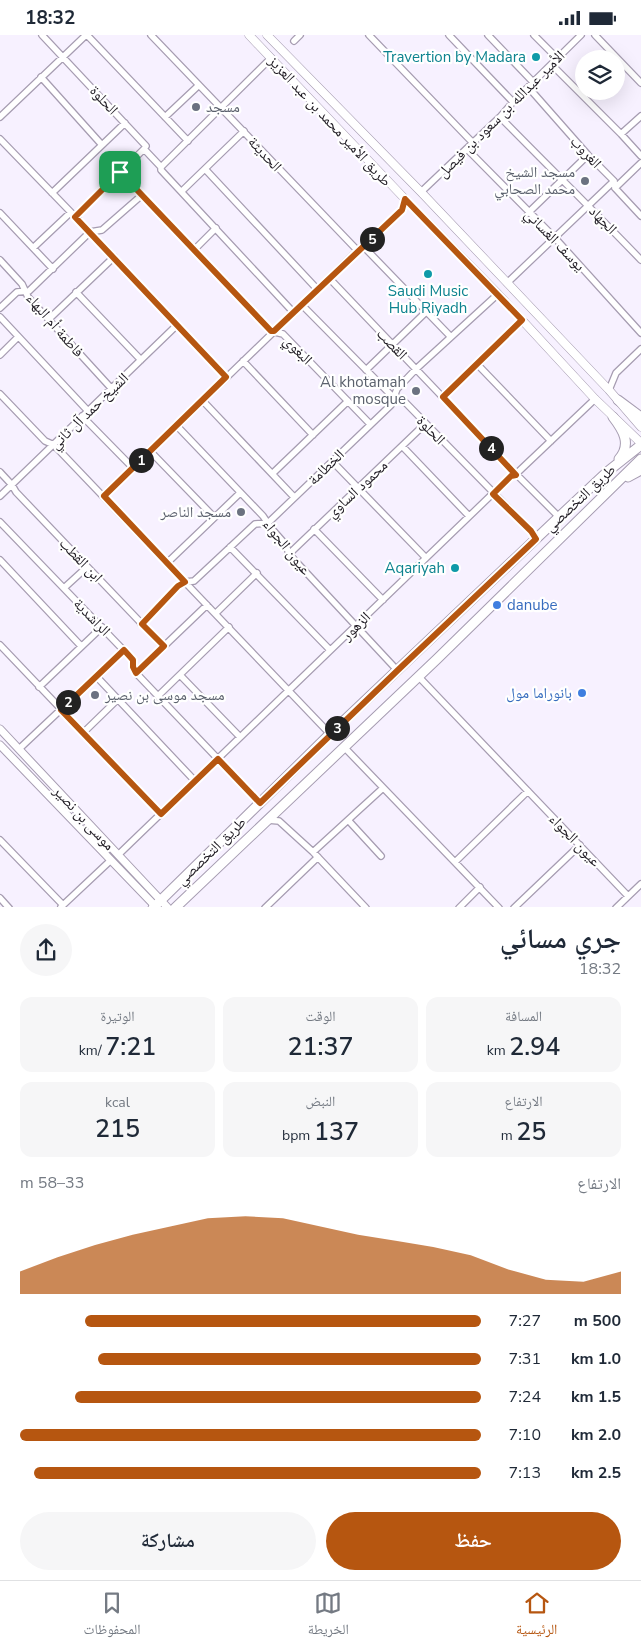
<!DOCTYPE html>
<html lang="ar">
<head>
<meta charset="utf-8">
<style>
  body { margin:0; font-family:"Nunito Sans","Noto Naskh Arabic",sans-serif; background:#f6f6f7; color:#1f2937; direction:rtl; height:100vh; display:flex; flex-direction:column; font-size:19px; white-space:nowrap }
  * { box-sizing:border-box; margin:0 }
  p { font-size:16px; color:#747a83 }
  .icon { flex:none; width:28px; height:28px; fill:none; stroke:currentColor; stroke-width:2; stroke-linecap:round; stroke-linejoin:round }
  .map { position:relative; height:872px; overflow:hidden; direction:ltr }
  .drawer { display:flex; flex-direction:column; background:#fff; flex:1 }
  .drawer>* { flex:none }
  .fabs { position:absolute; left:575px; top:15px; display:grid; gap:10px }
  .fabs a { display:grid; place-items:center; width:50px; height:50px; border-radius:50%; background:#fff; box-shadow:0 5px 20px #0002; font-size:25px }
  .pin { position:absolute; display:grid; place-items:center; width:42px; height:42px; color:#fff; margin:-21px; border-radius:10px; box-shadow:0 2px 8px #0006 }
  .km { position:absolute; width:25px; height:25px; margin:-12px; border-radius:50%; background:#222; color:#fff; font-size:14px; line-height:25px; text-align:center }
  .round { display:grid; place-items:center; flex:none; width:52px; height:52px; border-radius:26px; background:#f6f6f7 }
  .overview { display:flex; align-items:center; justify-content:space-between; height:85px; padding:0 20px }
  h1 { font-size:28px; font-weight:600; line-height:38px }
  .figures { display:grid; grid-template-columns:repeat(3,1fr); gap:8px; height:85px; padding:5px 20px }
  .figures div { display:grid; align-content:center; border-radius:12px; background:#f6f6f7; text-align:center }
  .figures b { font-size:25px; font-weight:600 }
  .figures small { font-size:14px; font-weight:400 }
  .figures p { font-size:14px }
  .chart { height:140px; padding:10px 20px }
  .chart p { display:flex; justify-content:space-between }
  .chart svg { width:100%; height:90px; margin-top:5px; fill:#b65610; opacity:.7 }
  .action { display:flex; gap:10px; margin-top:auto; padding:10px 20px }
  .action a { flex:1; height:58px; border-radius:30px; background:#b65610; color:#fff; font-size:20px; font-weight:600; line-height:58px; text-align:center }
  .action a+a { background:#f6f6f7; color:#1f2937 }
  ul { padding:0 20px; list-style:none; font-size:16px }
  li { display:grid; grid-template-columns:80px 60px 1fr; align-items:center; height:38px }
  li i { height:12px; border-radius:6px; background:#b65610 }
  .status { display:flex; justify-content:space-between; align-items:center; height:35px; padding:0 25px; background:#fff; direction:ltr }
  .status svg { height:14px; fill:currentColor }
  .tabs { display:flex; justify-content:space-around; align-items:center; height:70px; border-top:1px solid #e0e1e3; background:#fff; font-size:14px; color:#747a83 }
  .tabs a { display:grid; justify-items:center; gap:2px }
  .tabs .on { color:#b65610 }
  .map>svg:first-child { display:block }
  .lines { fill:none; stroke-linecap:round; stroke-linejoin:round }
  .minor-casing { stroke:#a69cb1; stroke-width:8 }
  .tertiary-casing { stroke:#a69cb1; stroke-width:9 }
  .secondary-casing { stroke:#a69cb1; stroke-width:9 }
  .primary-casing { stroke:#a69cb1; stroke-width:11 }
  .minor { stroke:#fff; stroke-width:5.5 }
  .tertiary { stroke:#fff; stroke-width:7 }
  .secondary { stroke:#fff; stroke-width:8 }
  .primary { stroke:#fff; stroke-width:9 }
  .route-casing { stroke:#fff; stroke-width:10 }
  .route { stroke:#b65610; stroke-width:6 }
  .culture-dot { fill:#0f9aa8; stroke:#fff; stroke-width:2 }
  .worship-dot { fill:#6b7280; stroke:#fff; stroke-width:2 }
  .shop-dot { fill:#3f7fe0; stroke:#fff; stroke-width:2 }
  .labels { text-anchor:middle; dominant-baseline:central; stroke-width:4.5; stroke-linejoin:round; paint-order:stroke }
  .culture-label { font-size:15px; fill:#0d838f; stroke:#fff; text-anchor:end }
  .street-label { font-size:15px; fill:#1e1a22; stroke:#fff }
  .worship-label { font-size:15px; fill:#5b616d; stroke:#fff; text-anchor:end }
  .shop-label { font-size:15px; fill:#366cbe; stroke:#fff; text-anchor:start }
</style>
</head>
<body>
<div class="status"><b>18:32</b><svg viewBox="0 0 49 12"><path d="M0 12V9h3v3zM5 12V6h3v6zM10 12V3h3v9zM15 12V0h3v12zM26 1h20v11H26zM47 4h2v5h-2z"/></svg></div>
<div class="map">
<svg width="641" height="873" viewBox="0 0 641 873">
  <rect width="100%" height="100%" fill="#f7f1ff"/>
  <g class="lines">
    <defs>
      <path id="minor" d="M42,0L146,111L144,114L161,132
        M87,0L188,106
        M151,0L358,216
        M369,0L473,108
        M449,0L513,67
        M488,0L534,48
        M534,0L557,23
        M595,0L641,48
        M294,6L300,0
        M271,23L161,132V135L294,278
        M552,30L621,99L641,121
        M41,42L102,110
        M529,53L588,120L614,146L615,153L641,181
        M0,82L86,0
        M165,82L199,50
        M500,82C547,130 595,177 641,225
        M621,99L641,81
        M0,104L90,197L226,342
        M467,114L555,203L641,298
        M205,134L318,255
        M120,137L271,296L283,299L370,389
        M615,153L641,128
        M182,156L244,96
        M421,157L500,82L513,67L581,0
        M52,158L125,88
        M0,178L53,234
        M528,178L588,120
        M75,182L144,114
        M34,212L70,178
        M364,212L451,302
        M194,215L216,193
        M0,225L22,249L28,262L111,353
        M330,244L516,439L559,482
        M507,248L614,146
        M76,257L141,325
        M302,270L391,360L402,364L531,496L536,504
        M0,273L17,257L29,256L90,197L102,195L142,160
        M0,282L88,376
        M49,284L114,222
        M0,320L18,302
        M243,326L313,400
        M477,329L551,406
        M366,335L426,277
        M609,355L616,338L641,314
        M0,359L45,406L54,410L330,699
        M443,362L522,285
        M202,365L294,462
        M82,381L133,433
        M176,390L263,481L271,493L286,510L289,519L397,635
        M402,411L469,481
        M150,416L214,482
        M332,426L426,523
        M0,437L12,450L16,457L163,611
        M273,438L348,366
        M0,461L177,290
        M104,461L352,221L402,175L405,164
        M0,487L133,625V632L136,638L260,768
        M314,494L383,565
        M230,512L330,615
        M289,519L425,389
        M0,525L81,611
        M167,528L240,458
        M64,553L87,532
        M216,578L257,538
        M141,589L178,551L185,547L194,546L255,489L268,488L391,370L397,354L416,334L498,259
        M0,610L161,779
        M136,638L207,570
        M180,640L240,702
        M96,641L195,746
        M418,641L628,861
        M39,652L102,592
        M159,660L229,592
        M83,698L118,664
        M344,712L499,873
        M19,714L124,615
        M267,785L279,786L313,817L366,873
        M348,785L381,821
        M0,805L63,870
        M313,817L383,753
        M118,820L511,441L516,439L595,364
        M455,827L528,756
        M0,863L9,873
        M61,872L111,825
        M265,873L318,822
        M459,873L480,852
        M514,873L580,810
        M616,873L641,849"/>
      <path id="tertiary" d="M0,694L168,873
        M0,710L157,873"/>
      <path id="secondary" d="M249,0L405,164L498,259L595,364L641,408
        M267,0L421,157L609,355L641,392"/>
      <path id="primary" d="M618,365L641,382
        M613,382C623,395 632,409 619,424
        M628,442L641,435
        M153,873L330,699L559,482L607,437L641,410
        M175,873L437,624L641,424"/>
    </defs>
    <use href="#minor" class="minor-casing"/>
    <use href="#tertiary" class="tertiary-casing"/>
    <use href="#secondary" class="secondary-casing"/>
    <use href="#primary" class="primary-casing"/>
    <use href="#minor" class="minor"/>
    <use href="#tertiary" class="tertiary"/>
    <use href="#secondary" class="secondary"/>
    <use href="#primary" class="primary"/>
  </g>
  <g class="lines">
    <defs>
      <path id="route" d="M120,137L271,296H274L402,175L405,164L522,285L443,362L516,440L511,441L493,459L531,496L536,504L398,635L260,768L218,724L161,779L61,675L124,615L133,625V632L136,638L164,611L142,589L178,551L185,547L104,461L226,342L75,182Z"/>
    </defs>
    <use href="#route" class="route-casing"/>
    <use href="#route" class="route"/>
  </g>
  <g class="culture-dot">
    <circle cx="536" cy="22" r="5"/>
    <circle cx="428" cy="239" r="5"/>
    <circle cx="455" cy="533" r="5"/>
  </g>
  <g class="worship-dot">
    <circle cx="196" cy="72" r="5"/>
    <circle cx="585" cy="146" r="5"/>
    <circle cx="416" cy="356" r="5"/>
    <circle cx="241" cy="477" r="5"/>
    <circle cx="95" cy="660" r="5"/>
  </g>
  <g class="shop-dot">
    <circle cx="497" cy="570" r="5"/>
    <circle cx="582" cy="658" r="5"/>
  </g>
  <g class="labels">
    <g class="culture-label">
      <text x="526" y="22">Travertion by Madara</text>
      <text x="428" y="256" text-anchor="middle">Saudi Music<tspan x="428" dy="17">Hub Riyadh</tspan></text>
      <text x="445" y="533">Aqariyah</text>
    </g>
    <g class="street-label">
      <text transform="translate(104 65) rotate(47)">الحلوة</text>
      <text transform="translate(501 79) rotate(-45)">الأمير عبدالله بن سعود بن فيصل</text>
      <text transform="translate(330 86) rotate(47)">طريق الأمير محمد بن عبد العزيز</text>
      <text transform="translate(586 117) rotate(47)">الغروب</text>
      <text transform="translate(265 119) rotate(47)">الحديثة</text>
      <text transform="translate(603 185) rotate(46)">الجهاد</text>
      <text transform="translate(555 205) rotate(46)">يوسف الغساني</text>
      <text transform="translate(55 290) rotate(49)">فاطمة أم البهاء</text>
      <text transform="translate(392 309) rotate(46)">القصب</text>
      <text transform="translate(298 315) rotate(45)">البغوي</text>
      <text transform="translate(89 376) rotate(-44)">الشيخ حمد آل ثاني</text>
      <text transform="translate(431 395) rotate(46)">الحلوة</text>
      <text transform="translate(326 432) rotate(-44)">الخطامة</text>
      <text transform="translate(357 454) rotate(-43)">محمود الساوي</text>
      <text transform="translate(580 463) rotate(-43)">طريق التخصصي</text>
      <text transform="translate(287 512) rotate(51)">عيون الجواء</text>
      <text transform="translate(81 525) rotate(46)">ابن القطب</text>
      <text transform="translate(92 582) rotate(46)">الراشدية</text>
      <text transform="translate(356 591) rotate(-44)">الزهور</text>
      <text transform="translate(84 783) rotate(47)">موسى بن نصير</text>
      <text transform="translate(575 805) rotate(46)">عيون الجواء</text>
      <text transform="translate(211 816) rotate(-44)">طريق التخصصي</text>
    </g>
    <g class="worship-label">
      <text x="206" y="72" text-anchor="start">مسجد</text>
      <text x="575" y="137">مسجد الشيخ<tspan x="575" dy="17">محمد الصحابي</tspan></text>
      <text x="406" y="347">Al khotamah<tspan x="406" dy="17">mosque</tspan></text>
      <text x="231" y="477">مسجد الناصر</text>
      <text x="105" y="660" text-anchor="start">مسجد موسى بن نصير</text>
    </g>
    <g class="shop-label">
      <text x="507" y="570">danube</text>
      <text x="572" y="658" text-anchor="end">بانوراما مول</text>
    </g>
  </g>
</svg>
<div class="fabs">
<a><svg class="icon" aria-label="layers" viewBox="0 0 24 24"><path d="M12 4l9 5-9 5-9-5zM3 14l9 5 9-5"/></svg></a>
</div>
<div class="pin" style="left:120px;top:137px;background:#1e9e55"><svg class="icon" aria-label="arrive" viewBox="0 0 24 24"><path d="M6 21V4h12l-3 4 3 4H6"/></svg></div>
<b class="km" style="left:141px;top:425px">1</b>
<b class="km" style="left:68px;top:667px">2</b>
<b class="km" style="left:337px;top:693px">3</b>
<b class="km" style="left:491px;top:413px">4</b>
<b class="km" style="left:372px;top:204px">5</b>
</div>
<section class="drawer">
<div class="overview"><div><h1>جري مسائي</h1><p>18:32</p></div><a class="round"><svg class="icon" aria-label="share" viewBox="0 0 24 24"><path d="M12 15V3M7 8l5-5 5 5M5 13v7h14v-7"/></svg></a></div>
<div class="figures">
<div><p>المسافة</p><b>2.94<small> km</small></b></div>
<div><p>الوقت</p><b>21:37</b></div>
<div><p>الوتيرة</p><b>7:21<small> /km</small></b></div>
</div>
<div class="figures">
<div><p>الارتفاع</p><b>25<small> m</small></b></div>
<div><p>النبض</p><b>137<small> bpm</small></b></div>
<div><p>kcal</p><b>215</b></div>
</div>
<div class="chart"><p><span>الارتفاع</span>33–58 m</p>
<svg viewBox="0 0 160 44" preserveAspectRatio="none"><path d="M0 44V33L10 26L20 20L30 15L40 11L50 7L60 6L70 7L80 11L90 15L100 18L110 21L120 25L130 32L140 37L150 38L160 33V44z"/></svg>
</div>
<ul>
<li><b>500 m</b>7:27<i style="width:86%"></i></li>
<li><b>1.0 km</b>7:31<i style="width:83%"></i></li>
<li><b>1.5 km</b>7:24<i style="width:88%"></i></li>
<li><b>2.0 km</b>7:10<i style="width:100%"></i></li>
<li><b>2.5 km</b>7:13<i style="width:97%"></i></li>
</ul>
<div class="action"><a>حفظ</a><a>مشاركة</a></div>
</section>
<nav class="tabs">
<a class="on"><svg class="icon" aria-label="home" viewBox="0 0 24 24"><path d="M3 11l9-7 9 7M6 9v11h12V9"/></svg>الرئيسية</a>
<a><svg class="icon" aria-label="map" viewBox="0 0 24 24"><path d="M3 6l6-2 6 2 6-2v14l-6 2-6-2-6 2zM9 4v14M15 6v14"/></svg>الخريطة</a>
<a><svg class="icon" aria-label="saved" viewBox="0 0 24 24"><path d="M7 4h10v16l-5-4-5 4z"/></svg>المحفوظات</a>
</nav>
</body>
</html>
